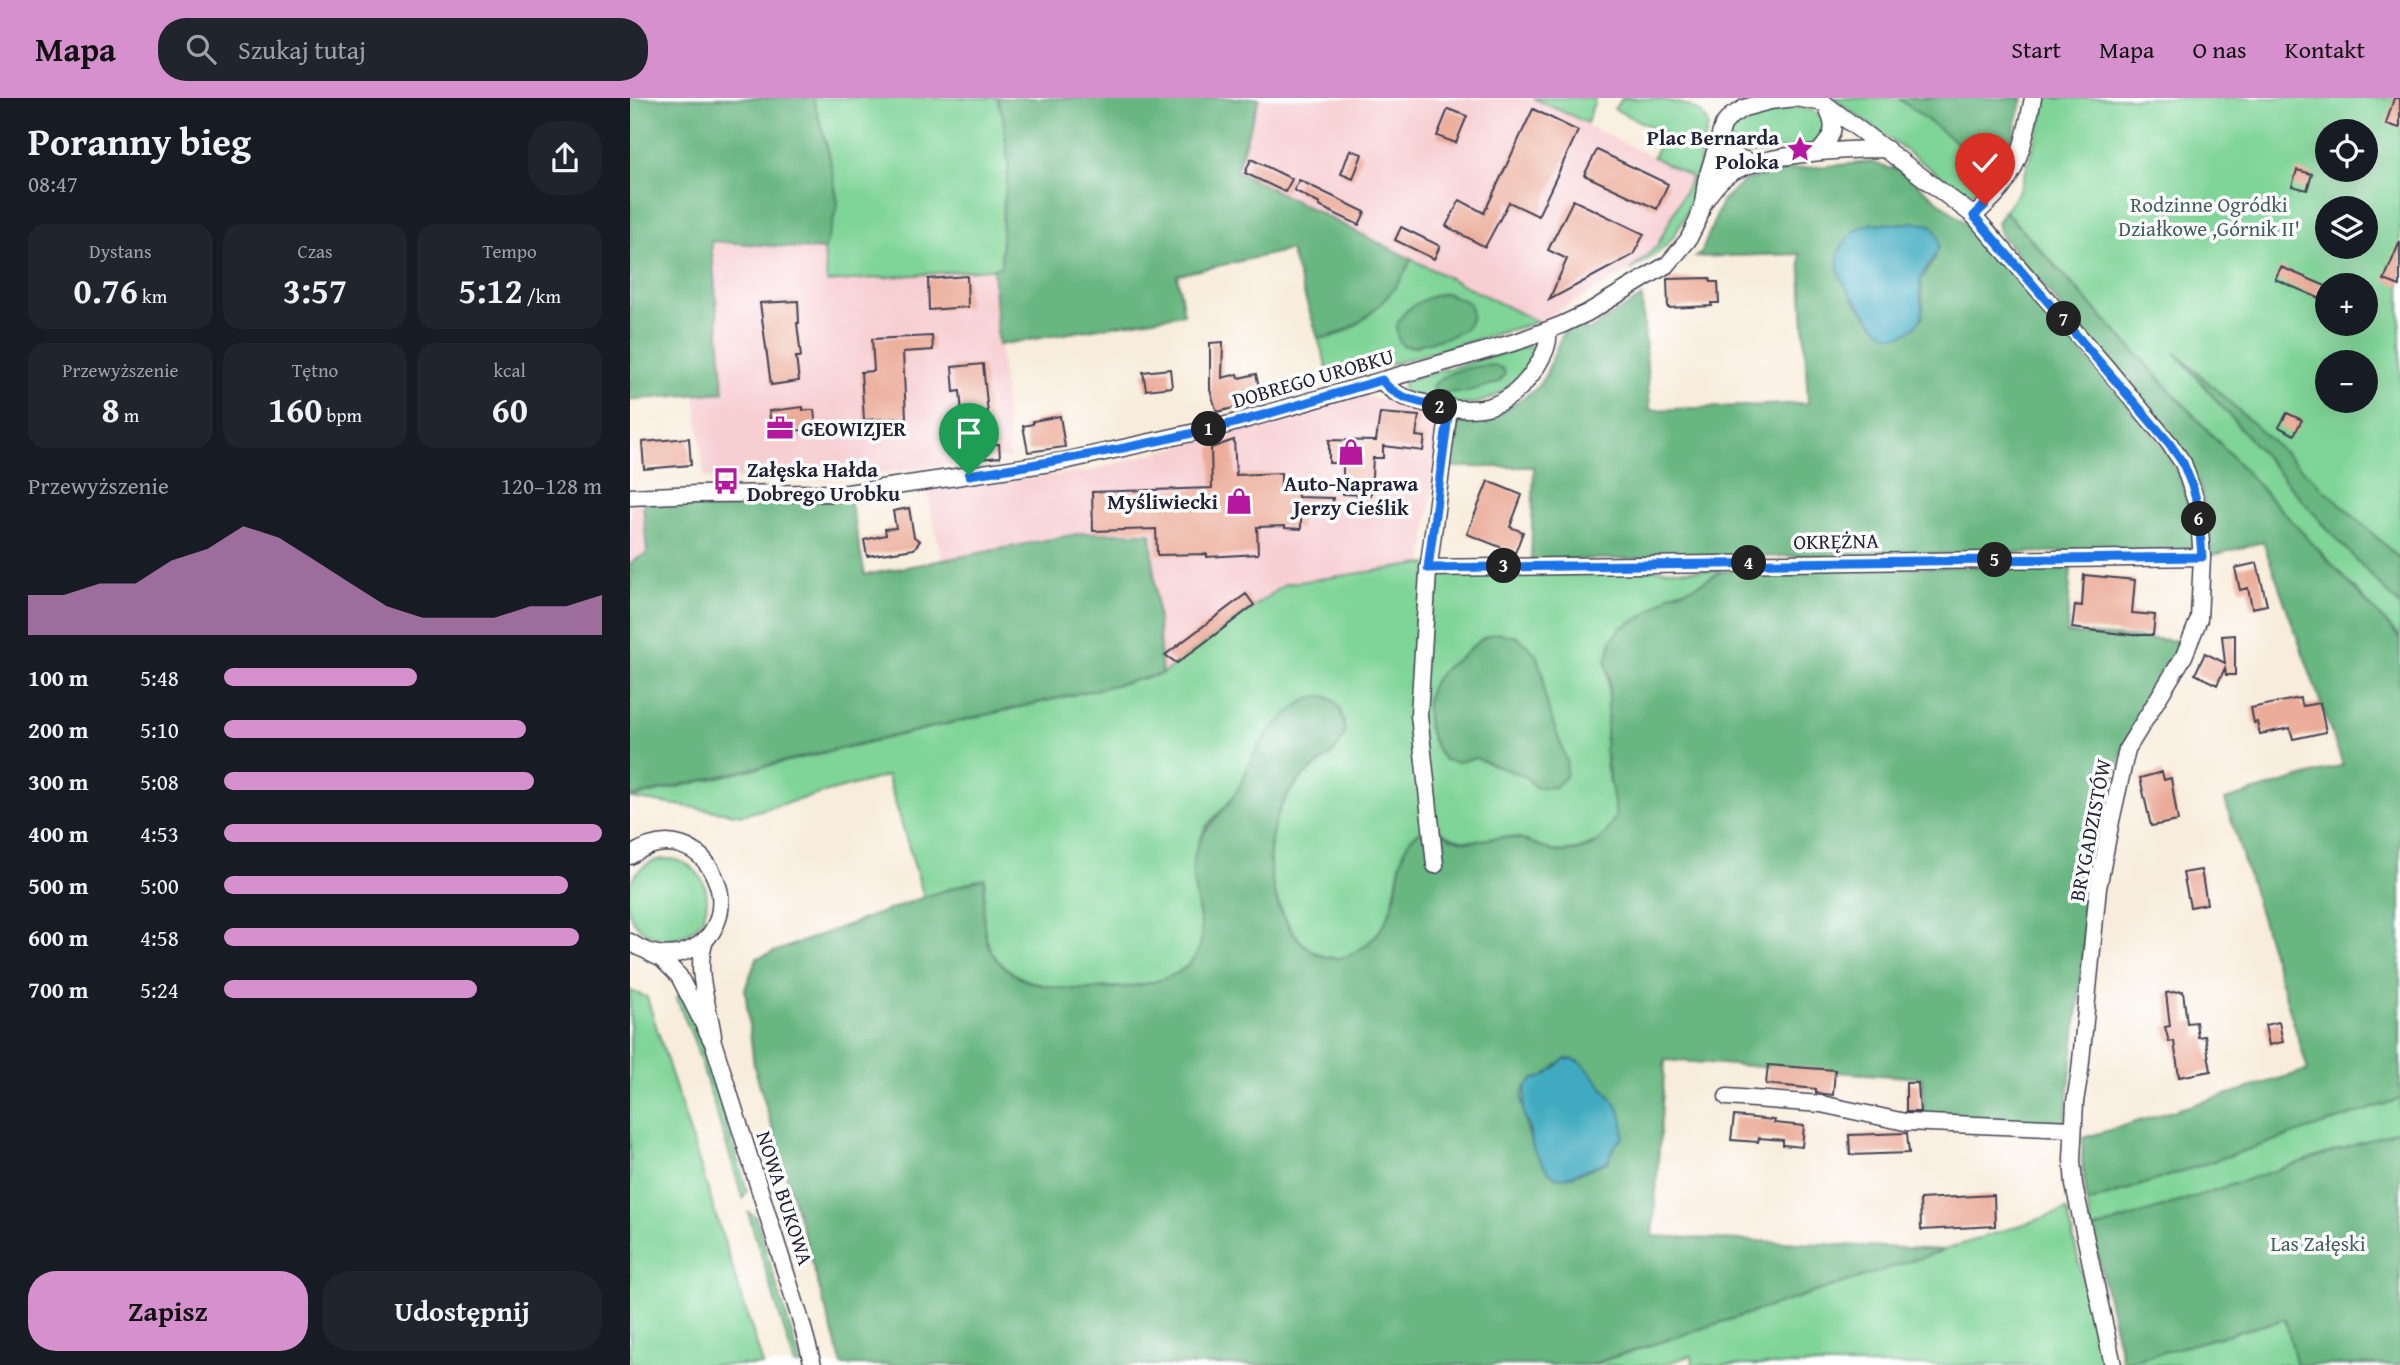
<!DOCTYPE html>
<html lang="pl">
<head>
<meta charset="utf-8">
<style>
  body { margin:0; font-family:"Gentium Book Plus",serif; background:#20242c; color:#f1f3f6; height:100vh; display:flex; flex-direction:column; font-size:26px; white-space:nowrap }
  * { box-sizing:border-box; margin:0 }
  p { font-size:23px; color:#9ea1a6 }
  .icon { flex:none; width:38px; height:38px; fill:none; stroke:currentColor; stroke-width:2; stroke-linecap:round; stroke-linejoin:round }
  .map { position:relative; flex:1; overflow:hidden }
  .sheet { display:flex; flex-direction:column; background:#171b24; width:630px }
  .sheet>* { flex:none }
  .buttons { position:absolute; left:1685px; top:21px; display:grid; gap:14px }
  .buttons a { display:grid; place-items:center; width:63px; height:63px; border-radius:50%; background:#171b24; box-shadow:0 7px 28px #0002; font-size:35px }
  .pin { position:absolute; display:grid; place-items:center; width:60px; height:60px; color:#fff; margin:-72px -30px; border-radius:50% 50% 50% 0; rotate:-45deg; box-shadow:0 0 7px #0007 }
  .pin .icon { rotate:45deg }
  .km { position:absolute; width:35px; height:35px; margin:-18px; border-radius:50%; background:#222; color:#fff; font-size:19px; line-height:35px; text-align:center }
  .round { display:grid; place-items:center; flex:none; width:74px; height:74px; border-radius:28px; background:#20242c }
  .head { display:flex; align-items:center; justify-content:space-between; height:119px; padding:0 28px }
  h1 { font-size:38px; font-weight:700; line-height:52px }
  .stats { display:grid; grid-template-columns:repeat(3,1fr); gap:10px; height:119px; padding:7px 28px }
  .stats div { display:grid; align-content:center; border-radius:18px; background:#20242c; text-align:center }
  .stats b { font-size:35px; font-weight:700 }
  .stats small { font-size:19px; font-weight:400 }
  .stats p { font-size:19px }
  .chart { height:196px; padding:14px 28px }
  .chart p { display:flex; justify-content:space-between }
  .chart svg { width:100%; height:126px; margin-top:7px; fill:#d690ce; opacity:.7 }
  .primary-button { display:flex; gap:14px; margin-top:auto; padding:14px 28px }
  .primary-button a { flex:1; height:80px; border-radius:28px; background:#d690ce; color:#111; font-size:28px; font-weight:700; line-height:80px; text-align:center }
  .primary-button a+a { background:#20242c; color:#f1f3f6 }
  ul { padding:0 28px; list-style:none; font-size:23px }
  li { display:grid; grid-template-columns:112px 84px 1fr; align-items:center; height:52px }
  li i { height:18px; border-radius:9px; background:#d690ce }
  header { display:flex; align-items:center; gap:42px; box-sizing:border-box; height:98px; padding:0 35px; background:#d690ce; color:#111 }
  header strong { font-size:33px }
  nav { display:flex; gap:38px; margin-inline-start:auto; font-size:24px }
  .search { width:490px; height:63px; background:#20242c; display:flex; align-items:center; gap:18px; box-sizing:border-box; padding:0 24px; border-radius:28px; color:#9ea1a6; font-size:26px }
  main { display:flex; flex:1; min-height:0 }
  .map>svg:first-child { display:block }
  .built { fill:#f7cfd2 }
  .green { fill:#7fd497; stroke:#507b69; stroke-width:2; fill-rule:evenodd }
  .forest { fill:#67b680; stroke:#446c5e; stroke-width:2; fill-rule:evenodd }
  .water { fill:#40abc0; stroke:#31667e; stroke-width:2 }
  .building { fill:#ebab98 }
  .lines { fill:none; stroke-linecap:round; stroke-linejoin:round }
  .minor-casing { stroke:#424053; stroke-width:19 }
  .minor { stroke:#fff; stroke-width:16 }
  .route-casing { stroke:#fff; stroke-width:14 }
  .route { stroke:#1a73e8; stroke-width:9 }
  .labels { text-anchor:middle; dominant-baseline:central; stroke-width:7; stroke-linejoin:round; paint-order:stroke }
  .poi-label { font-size:21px; font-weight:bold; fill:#22223b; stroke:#fff; text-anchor:end }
  .park-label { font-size:21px; fill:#43605b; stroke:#fff }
  .street-label { font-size:21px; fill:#22223b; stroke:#fff }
</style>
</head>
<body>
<header>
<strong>Mapa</strong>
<div class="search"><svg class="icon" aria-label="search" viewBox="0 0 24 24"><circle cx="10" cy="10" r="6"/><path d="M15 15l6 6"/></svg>Szukaj tutaj</div>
<nav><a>Start</a><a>Mapa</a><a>O nas</a><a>Kontakt</a></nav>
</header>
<main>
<section class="sheet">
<div class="head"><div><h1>Poranny bieg</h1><p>08:47</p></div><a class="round"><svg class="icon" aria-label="share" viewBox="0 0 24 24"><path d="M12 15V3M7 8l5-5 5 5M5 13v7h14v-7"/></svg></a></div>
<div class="stats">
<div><p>Dystans</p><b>0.76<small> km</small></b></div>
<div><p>Czas</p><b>3:57</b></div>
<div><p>Tempo</p><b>5:12<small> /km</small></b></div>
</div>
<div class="stats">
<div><p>Przewyższenie</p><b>8<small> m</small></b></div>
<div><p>Tętno</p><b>160<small> bpm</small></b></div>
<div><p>kcal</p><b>60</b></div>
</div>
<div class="chart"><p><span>Przewyższenie</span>120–128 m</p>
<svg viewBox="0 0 160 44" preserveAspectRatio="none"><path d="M0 44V30L10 30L20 26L30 26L40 18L50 14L60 6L70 10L80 18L90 26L100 34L110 38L120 38L130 38L140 34L150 34L160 30V44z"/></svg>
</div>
<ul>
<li><b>100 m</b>5:48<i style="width:51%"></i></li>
<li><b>200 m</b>5:10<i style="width:80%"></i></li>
<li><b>300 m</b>5:08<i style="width:82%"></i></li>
<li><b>400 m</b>4:53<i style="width:100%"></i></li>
<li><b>500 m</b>5:00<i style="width:91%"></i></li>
<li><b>600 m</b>4:58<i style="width:94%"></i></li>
<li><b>700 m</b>5:24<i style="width:67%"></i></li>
</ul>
<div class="primary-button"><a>Zapisz</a><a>Udostępnij</a></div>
</section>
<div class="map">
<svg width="1770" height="1267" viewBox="0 0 1770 1267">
  <rect width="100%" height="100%" fill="#fff"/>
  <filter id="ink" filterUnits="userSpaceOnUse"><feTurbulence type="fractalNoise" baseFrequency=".0143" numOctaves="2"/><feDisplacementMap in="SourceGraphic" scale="14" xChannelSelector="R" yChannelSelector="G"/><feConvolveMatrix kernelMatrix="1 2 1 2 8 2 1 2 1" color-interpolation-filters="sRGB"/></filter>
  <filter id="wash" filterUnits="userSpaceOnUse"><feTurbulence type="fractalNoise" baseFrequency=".00686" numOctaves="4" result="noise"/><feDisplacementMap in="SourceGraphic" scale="28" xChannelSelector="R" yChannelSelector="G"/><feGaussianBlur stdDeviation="1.57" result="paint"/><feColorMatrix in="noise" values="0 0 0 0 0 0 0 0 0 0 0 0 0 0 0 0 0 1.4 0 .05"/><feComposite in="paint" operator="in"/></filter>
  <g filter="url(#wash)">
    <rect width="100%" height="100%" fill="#f8eddc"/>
    <path class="built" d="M629,0H903L1062,79L1027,148L1001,172L908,224L605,73Z
      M81,143L194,152L197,184L363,170L380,360L191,382L74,380L65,297L94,294Z
      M736,298L811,317L793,466L655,486L532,576L521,435L312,463L297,392L459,373Z
      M13,404L18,455L0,465V406Z"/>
    <path class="green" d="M183,0H367L373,18L379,70L373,110L371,170L197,184L194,152L208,106L199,56Z
      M903,0H965V2L957,25Z
      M992,0C1014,0 1073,0 1078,28C1069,61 1064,110 1044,138C1033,154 1017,162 1001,172L1027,148L1062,79L1023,59L1035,36L984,11Z
      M1203,0H1268L1365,72C1354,87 1349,99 1330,92Z
      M1414,0H1770V461L1551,261L1699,433L1770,508V540L1375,113L1390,91L1410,27ZM1698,33H1736V72H1698ZM1698,110H1736V149H1698ZM1698,187H1736V226H1698ZM1698,264H1736V303H1698Z
      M1164,9C1179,11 1190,12 1197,27L1192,43L1183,47L1114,57L1099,40L1100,31C1116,14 1141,10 1164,9Z
      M781,161L908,224L701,283L688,240C693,240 699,240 704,238C733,229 770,188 781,161Z
      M903,247L908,251C892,280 864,310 827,306C810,305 791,298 774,294L773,285L777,282Z
      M793,466L1092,473L1064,489L1041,496L1014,518L1001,524L976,563C982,597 975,629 976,663C976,681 987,697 986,716C984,742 947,757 924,753C912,751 901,743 889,740C855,734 842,755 808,731L780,741C758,780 775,825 728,853C719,858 713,861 703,860C684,858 671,846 661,830C632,784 631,724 670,682C690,660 717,658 714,621L669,607C654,620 635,635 626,653C619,667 613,683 606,696C599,708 579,722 574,732C571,740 567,784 567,795C565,814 578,834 569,852C554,883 511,890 481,889C474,888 467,890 460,891C432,892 402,889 379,872C347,850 352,814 354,780L294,799L257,678L112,717L0,700L532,576L655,486Z
      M-3 801a40 40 0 1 1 80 0a40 40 0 1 1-80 0Z
      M0,893L17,899L133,1267H0Z
      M52,897L71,943L117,1093L113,1100L65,945L46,899Z
      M1770,1001V1032L1462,1132L1457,1105Z
      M1437,1112L1472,1267H1063L1062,1257L1032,1267H960Z
      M118,1114L125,1118L171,1267H165Z
      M1656,1221L1667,1267H1493V1265Z"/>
    <path class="forest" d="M0,0H183L199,56L208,106L194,152L81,143L94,294L0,302Z
      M367,0H629L606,73L781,161C768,195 725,238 688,240L660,152L547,177L554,216L368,247L363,170L371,169L373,110L379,70L373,18Z
      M1268,0H1393L1375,66L1372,73L1359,69Z
      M1241,64L1258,70L1269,71L1350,137L1525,339C1553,375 1557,396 1565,440L1561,448L1554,452L901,462L904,369H817L825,327L834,320L856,318L879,309L906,291L916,276L934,232L953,221L956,234L1012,199L1020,312L1178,305L1170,156L1066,159L1072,153L1092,103L1114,83L1154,72ZM1242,125L1269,127L1306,159L1291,181L1293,212L1245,227L1223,201L1211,151L1223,134Z
      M1374,113L1770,540V1001L1457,1105L1452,1062L1453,1040L1678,972L1595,702L1713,667L1633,444L1580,458C1579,420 1575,400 1560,365L1370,136L1367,125Z
      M816,195L838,204C852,232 821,239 799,244C789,246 783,251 772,247C752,220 792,198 816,195Z
      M1545,254L1770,461V508L1699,433Z
      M864,267L873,271L875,276L869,284L864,286L834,294L807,295L802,289C815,272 844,268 864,267Z
      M220,402L235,477L452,435H521L532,576L0,699V465L17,455L13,404Z
      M1441,467L1437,535L1553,543L1493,648L1461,793L1435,1026L1294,1019L1292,980L1035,962L1023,1138L1315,1152L959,1267H212L124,968L115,891L127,860L294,799L355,780C352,825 348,863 397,883C432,897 527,894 556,869C588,842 560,803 563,769C566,730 586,726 604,697C614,683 619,665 628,650C638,633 671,597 692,598C710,599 713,619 715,634C706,659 691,662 672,679C641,708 633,758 645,797C651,820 668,850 692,858C706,862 715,860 727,853C753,838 764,811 768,783C770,769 771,754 780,742C787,732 797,732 808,731L821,740L839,744L873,739L892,741L925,754L945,753L962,748L976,735L986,718L975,650L980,586L976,563L981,544L990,530L1014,518L1041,496L1064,489L1092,473ZM928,966L957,971C972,995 997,1009 993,1040L986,1046L978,1064L942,1078C931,1072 917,1067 908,1058C901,1051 889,1005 893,994C895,990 901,985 904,981L913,980Z
      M868,535L888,539L906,556L913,577L914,594L920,616L937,664L936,679L925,689L906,690L894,678L845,660L828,664L814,662C795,636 787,596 814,571C819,566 826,563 832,558C847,545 848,540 868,535Z
      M1770,1032V1267H1667L1655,1221L1493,1265L1462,1132Z"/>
    <path class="water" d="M1282,124L1302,127C1320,154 1299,159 1291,181C1287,194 1294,208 1292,220C1287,228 1276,238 1266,238C1251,238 1242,222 1233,212C1218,192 1197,171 1214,145C1218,139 1222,134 1229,130C1246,121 1264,129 1282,124Z
      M935,961C942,961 946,961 951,965C958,970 986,1005 990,1013C994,1022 994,1030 993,1040L986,1046L978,1063L934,1080L926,1079L918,1073L903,1051L899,1030L893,1013L896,988L904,981L913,979Z"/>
    <g id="blocks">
      <path class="building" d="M1764,0H1770V30L1756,26Z
        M818,11L837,18L826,45L807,38Z
        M903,11L948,33L908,118L879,104L855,149L816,128L830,102L854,115Z
        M720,52L732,56L723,81L711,76Z
        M967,52L1038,86L1027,111L954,77Z
        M621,61L662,81L655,94L615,75Z
        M1667,72L1682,76L1677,92L1662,88Z
        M669,82L735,114L729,127L689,108L690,106L664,92Z
        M943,102L1014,136L1003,157L919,202L937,161L918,152Z
        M771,129L810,148L804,161L765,142Z
        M1770,143V188L1754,182Z
        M1651,169L1698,189V204L1645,181Z
        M337,178L338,209L299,212L298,181Z
        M1080,180L1081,184H1088L1089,205H1081L1082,208L1038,210L1037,181Z
        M168,203L169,225H167L171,259H166L169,283L141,287L130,205Z
        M302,238L303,252L273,254L276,320L234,322L231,274L244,273L242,241Z
        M593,244L592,280L608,276L609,280L626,276L632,303L587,314L580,292V245Z
        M353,266L361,346H369L370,359L328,363L326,350L335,349L330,293L324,294L322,269Z
        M540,271L542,289L516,292L513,274Z
        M173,309V312H184L186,330L142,336L139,313Z
        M750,315L789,318L786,338L795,339L793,353L753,348V360H743L741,397L713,396V365H699V342L746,343Z
        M1657,315L1672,322L1664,337L1649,329Z
        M430,318L435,349L398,354L393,328L403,326V323Z
        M59,340L61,367L14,371L12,344Z
        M604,342L606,377L651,375V389H667L668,399L703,400L702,416L671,415V431L655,430V428L627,429L628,456L577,459V456L527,457L526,431L463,433L462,394L582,390L581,350Z
        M858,383L892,397L880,429L893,434L885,455L837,436Z
        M279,410L284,439L290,443L284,451L237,458L234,442L256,437L255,431L266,430L263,413Z
        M1627,465L1637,507L1622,510L1618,490L1610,492L1605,470Z
        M1454,477L1505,482L1502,515L1525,517L1523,537H1502L1442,530L1445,507L1452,508Z
        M616,496L624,507L586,536L547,565L535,557Z
        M1605,537V577H1596L1595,570L1587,587L1565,576L1575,555L1595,565L1592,538Z
        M1670,600L1673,608L1690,605L1696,634L1663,641L1660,630L1630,636L1627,624L1624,625L1621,610Z
        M1532,674L1534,682L1541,680L1548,723L1521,728L1510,680Z
        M1571,772L1577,806L1560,809L1553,775Z
        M1553,893L1557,925L1566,924L1568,939L1575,938L1581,973L1549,979L1544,943L1539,944L1535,929L1540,928L1536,895Z
        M1649,924L1653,944L1639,947L1635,927Z
        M1138,967L1205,972L1203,997L1186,995V991L1136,986Z
        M1276,985H1288L1290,1014H1276Z
        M1104,1018L1145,1022L1144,1025L1174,1028L1172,1049L1153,1047V1042L1129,1040L1128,1044L1101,1042Z
        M1277,1035L1279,1055L1220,1057L1219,1037Z
        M1364,1097L1365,1128L1291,1132L1290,1101Z"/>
    </g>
  </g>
  <g filter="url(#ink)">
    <use href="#blocks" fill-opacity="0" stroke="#424053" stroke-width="2"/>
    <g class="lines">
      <defs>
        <path id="minor" d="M1090,40L1105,59L1125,65
          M1189,54C1205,36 1207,28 1195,7
          M1074,104C1080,95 1087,85 1095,79C1125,55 1219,51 1257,51
          M1344,118C1353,109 1364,100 1372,90C1391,65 1397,30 1403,0
          M752,282C761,296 778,301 794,305C844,317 878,315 907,268C914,256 920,246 918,232
          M0,399L67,396L218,395L434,363L593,328L889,243L931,227L957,215L1038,166L1058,142L1068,122L1073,106L1076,83L1093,27L1101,18L1114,10L1140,3L1166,0L1194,5L1344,118L1476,269L1539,345L1553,365L1568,410L1572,459L1569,521L1554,558L1497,651L1481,723L1468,790L1450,973L1445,1004L1442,1061L1444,1087L1483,1267
          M798,470L1572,459
          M0,758C78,705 130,832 51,855C32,860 16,855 0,844
          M805,767L789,617L798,474L819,311
          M76,840C63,871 79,907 83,938
          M20,855L32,861L49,878L84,947L171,1223L183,1267
          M1097,999L1191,1006L1275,1024L1443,1031"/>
      </defs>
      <use href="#minor" class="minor-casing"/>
      <use href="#minor" class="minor"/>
    </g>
  </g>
  <g class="lines" filter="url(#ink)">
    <defs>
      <path id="route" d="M339,377C424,364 508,349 592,328C646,315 699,297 752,282C766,303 797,305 819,311L798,470L1572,459L1568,410L1563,390L1553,365L1539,345L1344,118L1355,107"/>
    </defs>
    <use href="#route" class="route-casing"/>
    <use href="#route" class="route"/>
  </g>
  <defs>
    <symbol id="sight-bare" viewBox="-9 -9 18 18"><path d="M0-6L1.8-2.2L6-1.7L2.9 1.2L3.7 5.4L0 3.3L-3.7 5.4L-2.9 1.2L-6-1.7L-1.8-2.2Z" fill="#b5179e" stroke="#fff" stroke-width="2.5" paint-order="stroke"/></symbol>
    <symbol id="office-bare" viewBox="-9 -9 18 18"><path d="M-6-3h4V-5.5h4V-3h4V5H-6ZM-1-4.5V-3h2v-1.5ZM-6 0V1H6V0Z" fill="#b5179e" stroke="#fff" stroke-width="2.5" paint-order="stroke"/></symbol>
    <symbol id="shop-bare" viewBox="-9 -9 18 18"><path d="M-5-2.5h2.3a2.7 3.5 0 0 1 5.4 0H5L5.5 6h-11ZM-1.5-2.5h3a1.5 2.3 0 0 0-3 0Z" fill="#b5179e" stroke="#fff" stroke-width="2.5" paint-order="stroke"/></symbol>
    <symbol id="bus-bare" viewBox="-9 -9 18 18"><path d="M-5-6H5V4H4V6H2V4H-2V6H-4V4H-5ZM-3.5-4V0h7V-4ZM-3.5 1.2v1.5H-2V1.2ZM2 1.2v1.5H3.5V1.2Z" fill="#b5179e" stroke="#fff" stroke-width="2.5" paint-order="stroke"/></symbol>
  </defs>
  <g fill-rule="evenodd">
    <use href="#sight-bare" x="1151" y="32" width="38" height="38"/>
    <use href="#office-bare" x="131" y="311" width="38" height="38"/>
    <use href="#shop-bare" x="702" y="335" width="38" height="38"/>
    <use href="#bus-bare" x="77" y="364" width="38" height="38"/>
    <use href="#shop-bare" x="590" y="384" width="38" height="38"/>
  </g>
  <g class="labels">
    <g class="poi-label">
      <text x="1149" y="39">Plac Bernarda<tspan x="1149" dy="24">Poloka</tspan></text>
      <text x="171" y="330" text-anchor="start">GEOWIZJER</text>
      <text x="117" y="371" text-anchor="start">Załęska Hałda<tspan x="117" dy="24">Dobrego Urobku</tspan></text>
      <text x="721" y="385" text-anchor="middle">Auto-Naprawa<tspan x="721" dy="24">Jerzy Cieślik</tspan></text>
      <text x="588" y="403">Myśliwiecki</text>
    </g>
    <g class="park-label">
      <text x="1579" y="106">Rodzinne Ogródki<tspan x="1579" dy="24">Działkowe ,Górnik II'</tspan></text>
      <text x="1688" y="1145">Las Załęski</text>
    </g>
    <g class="street-label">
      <text transform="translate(683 280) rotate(-16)">DOBREGO UROBKU</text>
      <text transform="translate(1206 443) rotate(-1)">OKRĘŻNA</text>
      <text transform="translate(1460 732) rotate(-79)">BRYGADZISTÓW</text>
      <text transform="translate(155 1100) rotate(72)">NOWA BUKOWA</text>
    </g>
  </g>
</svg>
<div class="buttons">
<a><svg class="icon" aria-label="locate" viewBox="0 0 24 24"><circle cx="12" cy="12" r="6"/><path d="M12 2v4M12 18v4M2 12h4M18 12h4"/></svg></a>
<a><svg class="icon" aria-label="layers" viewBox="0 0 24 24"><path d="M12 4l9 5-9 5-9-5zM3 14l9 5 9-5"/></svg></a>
<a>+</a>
<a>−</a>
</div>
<div class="pin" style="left:339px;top:377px;background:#1e9e55"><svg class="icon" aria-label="arrive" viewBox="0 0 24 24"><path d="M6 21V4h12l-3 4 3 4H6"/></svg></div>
<div class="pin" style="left:1355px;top:107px;background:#d93025"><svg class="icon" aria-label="check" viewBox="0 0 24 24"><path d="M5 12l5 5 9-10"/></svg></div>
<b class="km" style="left:579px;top:331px">1</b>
<b class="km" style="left:810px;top:309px">2</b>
<b class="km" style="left:874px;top:468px">3</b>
<b class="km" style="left:1119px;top:465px">4</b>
<b class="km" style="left:1365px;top:462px">5</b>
<b class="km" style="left:1569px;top:421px">6</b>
<b class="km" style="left:1434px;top:221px">7</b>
</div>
</main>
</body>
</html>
